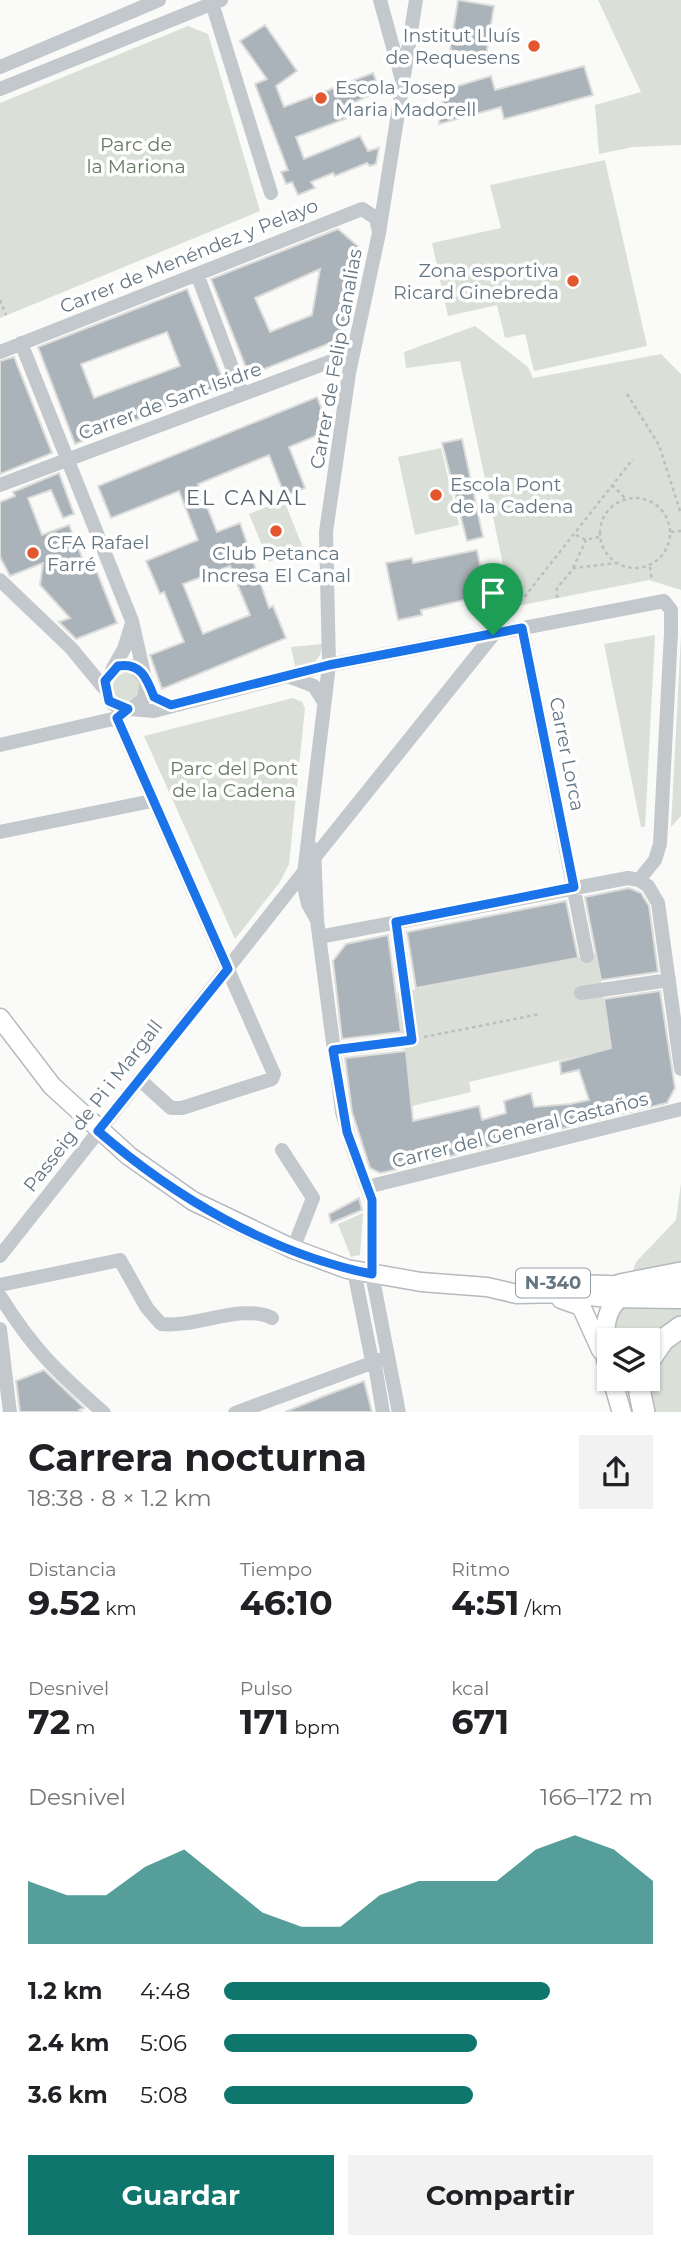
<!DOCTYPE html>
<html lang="es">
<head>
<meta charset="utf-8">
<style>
  body { margin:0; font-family:Montserrat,sans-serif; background:#f2f2f2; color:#202124; height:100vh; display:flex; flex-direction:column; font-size:26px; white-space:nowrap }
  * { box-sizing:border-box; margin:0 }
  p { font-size:23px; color:#757577 }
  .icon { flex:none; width:38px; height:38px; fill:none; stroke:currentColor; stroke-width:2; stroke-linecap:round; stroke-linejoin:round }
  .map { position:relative; height:1412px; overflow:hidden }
  .side { display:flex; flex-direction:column; background:#fff; flex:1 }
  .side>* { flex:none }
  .tools { position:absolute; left:597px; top:1328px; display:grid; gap:14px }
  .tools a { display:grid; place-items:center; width:63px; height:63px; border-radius:0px; background:#fff; box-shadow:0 2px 5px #0004; font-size:35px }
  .pin { position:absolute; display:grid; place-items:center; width:60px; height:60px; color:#fff; margin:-72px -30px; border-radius:50% 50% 50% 0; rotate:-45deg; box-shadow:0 0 7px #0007 }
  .pin .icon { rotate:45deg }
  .round { display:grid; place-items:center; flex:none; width:74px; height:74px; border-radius:0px; background:#f2f2f2 }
  .head { display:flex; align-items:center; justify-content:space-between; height:119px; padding:0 28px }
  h1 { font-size:38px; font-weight:700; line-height:52px }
  .figures { display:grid; grid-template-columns:repeat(3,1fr); gap:10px; height:119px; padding:7px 28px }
  .figures div { display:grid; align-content:center }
  .figures b { font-size:35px; font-weight:700 }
  .figures small { font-size:19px; font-weight:400 }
  .figures p { font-size:19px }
  .chart { height:196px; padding:14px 28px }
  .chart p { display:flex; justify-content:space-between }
  .chart svg { width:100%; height:126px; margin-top:7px; fill:#0f766e; opacity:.7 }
  .action { display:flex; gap:14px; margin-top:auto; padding:14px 28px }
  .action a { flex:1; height:80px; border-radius:0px; background:#0f766e; color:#fff; font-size:28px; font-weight:700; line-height:80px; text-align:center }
  .action a+a { background:#f2f2f2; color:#202124 }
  ul { padding:0 28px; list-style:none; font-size:23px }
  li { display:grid; grid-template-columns:112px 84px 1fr; align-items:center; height:52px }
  li i { height:18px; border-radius:9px; background:#0f766e }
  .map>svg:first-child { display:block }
  .green { fill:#dadfd7 }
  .building { fill:#aab3b9; stroke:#dcdcda; stroke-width:2; fill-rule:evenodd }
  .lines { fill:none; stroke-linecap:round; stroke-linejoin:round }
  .major-casing { stroke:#b5babe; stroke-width:21 }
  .highway-casing { stroke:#b4b9bd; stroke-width:24 }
  .path { stroke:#bbbfc2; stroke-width:2.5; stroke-dasharray:3.5 3.5; stroke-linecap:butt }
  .minor { stroke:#c3c8cc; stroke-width:14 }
  .major { stroke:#fff; stroke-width:18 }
  .highway { stroke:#fff; stroke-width:21 }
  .route-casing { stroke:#fff; stroke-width:14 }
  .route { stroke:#1a73e8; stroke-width:9 }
  .poi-dot { fill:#e4572e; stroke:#fff; stroke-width:2.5 }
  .labels { text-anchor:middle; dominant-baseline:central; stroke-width:7; stroke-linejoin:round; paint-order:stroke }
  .shield { fill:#fff; stroke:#939fa8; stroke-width:2 }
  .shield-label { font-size:18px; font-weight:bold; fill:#657683 }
  .poi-label { font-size:19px; fill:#657683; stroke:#fff; text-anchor:start }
  .park-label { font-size:19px; fill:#687a64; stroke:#fff }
  .street-label { font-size:19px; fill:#657683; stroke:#fff }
  .neighbourhood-label { font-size:21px; letter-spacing:2px; fill:#57646e; stroke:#fff }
</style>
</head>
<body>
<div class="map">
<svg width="681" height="1413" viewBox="0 0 681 1413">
  <rect width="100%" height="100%" fill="#fafaf8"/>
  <path class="green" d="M598,0H681V145L633,147L599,154L595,105L641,92Z
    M188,26L208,34L260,211L0,318V103Z
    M605,160L647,346L534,371L525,334L505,338L497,305L448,316L432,243L501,228L490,185Z
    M475,326L528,367L533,378L661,354L681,374V590L649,580L512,607L460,361L406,368L404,352Z
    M441,448L459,525L415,535L398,457Z
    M284,500L303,548L269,562L249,514Z
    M655,635L645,827H641L604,644Z
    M681,635V816L671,827Z
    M322,644C321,662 312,665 296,670L291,647Z
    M113 687a14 14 0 1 1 28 0a14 14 0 1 1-28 0Z
    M293,698L302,702L305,708L289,864L280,882L235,939L144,736Z
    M597,954L611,1048L469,1082L471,1092L412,1106L397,993Z
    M681,1183V1412H633L624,1379H648V1340H613L611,1333L636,1262L676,1220Z
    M363,1213L360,1255L351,1257L338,1224Z"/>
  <path class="building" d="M458,0L494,6L486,56L450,50Z
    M265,25L297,71L276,86L284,107L373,73L380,91L348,105L353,116L296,137L304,159L360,136L368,151L379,148L376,164L370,166L367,163L335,176L333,173L311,182L315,188L298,195L292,182L286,184L281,172L288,170L255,84L267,79L240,41Z
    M584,66L593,95L504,119L501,107L439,124L444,90L491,76L495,90Z
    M338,229L361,249L343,338L249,375L211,279ZM320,269L312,315L270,332L255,298Z
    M187,289L225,385L75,444L38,347ZM167,332L180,366L94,398L81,364Z
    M14,357L52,453L0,474V361Z
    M317,397L330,430L289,447L305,488L285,496L269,455L198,484L217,532L240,523L269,608L273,606L286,638L162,689L150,655L184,642L164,592L160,594L146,561L198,540L179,491L111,518L98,486ZM230,566L250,615L203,634L183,584Z
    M462,439L483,537L467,541L442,443Z
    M59,473L74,514L63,518L51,490L28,498L42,535L69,525L83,560L91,557L117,623L76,639L59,622L70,618L40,585L43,563L10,576L0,557V502L15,496L13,492Z
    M477,550L486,595L421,610L422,615L398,620L386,563L412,558L413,563Z
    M629,888L641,893L649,906L658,972L601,980L585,897Z
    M566,901L578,958L416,988L407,932Z
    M388,935L401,1032L342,1039L333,961L346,944Z
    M660,991L675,1088L667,1103L390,1171L380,1173L370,1168L352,1112L345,1058L406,1051L413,1121L479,1106L482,1120L506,1113L504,1101L531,1093L534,1107L570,1104L589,1100L579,1070L561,1074L560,1062L611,1048L604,999Z
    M359,1198L362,1210L331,1223L329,1214Z
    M44,1370L84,1408L79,1410L82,1412H20L16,1381Z
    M364,1381L372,1412H285L324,1396Z"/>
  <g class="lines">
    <defs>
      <path id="major" d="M0,1018L52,1086L129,1156L193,1201L293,1249L347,1269L421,1282L487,1287L517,1294L565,1293L607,1298L681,1299
        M570,1284L681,1287
        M561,1299L581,1306L601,1350
        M606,1360C605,1337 601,1307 625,1295
        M612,1379L622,1413"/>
      <path id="highway" d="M620,1285L681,1273
        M648,1362L663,1340L681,1327
        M642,1379L640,1393L644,1413"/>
    </defs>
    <use href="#major" class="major-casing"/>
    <use href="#highway" class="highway-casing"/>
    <path class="path" d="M0,300L6,315
      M627,394L659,445L681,514
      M612,485L627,500
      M600 533a35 35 0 1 1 70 0a35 35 0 1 1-70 0Z
      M671,532L681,531
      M576,535L586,540L599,537
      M650,567L652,581
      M573,568L586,540
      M557,598V588L574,568L616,563
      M507,619L633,459
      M424,1037L540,1014"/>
    <path class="minor" d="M211,0L271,193
      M380,0L402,80
      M0,67L159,0
      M0,89L221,0
      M197,274L242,394
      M21,343L132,621L144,674
      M0,352L362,209L376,218L379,232
      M0,485L353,353
      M0,580L71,648L104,688
      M522,628L587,956
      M112,670L124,649L132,623
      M290,677L314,686L324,702
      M128,709L117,718L274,1074L272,1079L182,1108H171L139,1079
      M131,709L144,699L147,680L133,666H118L105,681L109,701L119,708L154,711L329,665L664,601L671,610V633L660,844L655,860L639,880
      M0,745L117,718
      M0,832L152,801
      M314,849L317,920L342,1112L352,1147L372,1201V1274L399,1413
      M314,858L493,635
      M317,920L308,904L303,882L329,665L326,532L349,373L379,233L416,0
      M396,922L412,1040
      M319,937L628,878L639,880L648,886L658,903L681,1069
      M581,993L669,980
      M333,1050L405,1041
      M282,1150L313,1198L293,1249
      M367,1187L681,1109
      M0,1256L303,873
      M355,1276L371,1356
      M0,1285L120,1260L147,1308L161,1324C195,1328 243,1303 272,1318
      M0,1296C33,1349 57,1372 104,1413
      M0,1329L10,1413
      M375,1365L383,1413
      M235,1413L388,1357"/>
    <use href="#major" class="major"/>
    <use href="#highway" class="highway"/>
  </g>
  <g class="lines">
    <defs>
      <path id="route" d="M522,628L574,887L396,922L412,1040L333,1050L347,1132L372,1200V1274C271,1254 174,1197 98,1131L228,969L117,718L128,709L109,701L105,681L118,666C141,662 147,679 154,697L171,705L329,665Z"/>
    </defs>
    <use href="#route" class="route-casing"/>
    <use href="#route" class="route"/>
  </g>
  <g class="poi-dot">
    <circle cx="534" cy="46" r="7"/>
    <circle cx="321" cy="98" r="7"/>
    <circle cx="573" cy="281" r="7"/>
    <circle cx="436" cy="495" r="7"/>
    <circle cx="276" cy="531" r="7"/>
    <circle cx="33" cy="553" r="7"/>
  </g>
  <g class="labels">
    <rect class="shield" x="516" y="1268.5" width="74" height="29" rx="5"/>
    <g class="shield-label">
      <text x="553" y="1283">N-340</text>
    </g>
    <g class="poi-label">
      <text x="520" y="35" text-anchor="end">Institut Lluís<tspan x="520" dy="22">de Requesens</tspan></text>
      <text x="335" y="87">Escola Josep<tspan x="335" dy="22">Maria Madorell</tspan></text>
      <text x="559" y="270" text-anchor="end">Zona esportiva<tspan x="559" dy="22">Ricard Ginebreda</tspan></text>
      <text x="450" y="484">Escola Pont<tspan x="450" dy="22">de la Cadena</tspan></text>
      <text x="47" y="542">CFA Rafael<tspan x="47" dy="22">Farré</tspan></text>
      <text x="276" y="553" text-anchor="middle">Club Petanca<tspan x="276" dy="22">Incresa El Canal</tspan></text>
    </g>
    <g class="park-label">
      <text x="136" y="144">Parc de<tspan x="136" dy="22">la Mariona</tspan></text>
      <text x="234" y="768">Parc del Pont<tspan x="234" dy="22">de la Cadena</tspan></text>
    </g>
    <g class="street-label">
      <text transform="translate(189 256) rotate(-22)">Carrer de Menéndez y Pelayo</text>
      <text transform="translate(336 359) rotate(-80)">Carrer de Felip Canalias</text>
      <text transform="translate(170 401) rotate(-20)">Carrer de Sant Isidre</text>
      <text transform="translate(567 754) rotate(79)">Carrer Lorca</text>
      <text transform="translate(93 1106) rotate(-52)">Passeig de Pi i Margall</text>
      <text transform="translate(520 1130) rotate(-14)">Carrer del General Castaños</text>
    </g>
    <g class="neighbourhood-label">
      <text x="247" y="497">EL CANAL</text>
    </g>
  </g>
</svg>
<div class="tools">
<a><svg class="icon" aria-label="layers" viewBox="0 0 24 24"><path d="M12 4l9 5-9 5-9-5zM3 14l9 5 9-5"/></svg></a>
</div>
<div class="pin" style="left:493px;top:635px;background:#1e9e55"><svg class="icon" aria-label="arrive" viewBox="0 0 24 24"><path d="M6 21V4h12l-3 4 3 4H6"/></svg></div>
</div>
<section class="side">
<div class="head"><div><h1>Carrera nocturna</h1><p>18:38 · 8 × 1.2 km</p></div><a class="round"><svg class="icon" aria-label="share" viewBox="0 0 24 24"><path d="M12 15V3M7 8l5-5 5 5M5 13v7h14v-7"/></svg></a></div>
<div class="figures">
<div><p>Distancia</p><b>9.52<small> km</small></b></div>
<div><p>Tiempo</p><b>46:10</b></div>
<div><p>Ritmo</p><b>4:51<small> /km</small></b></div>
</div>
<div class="figures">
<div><p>Desnivel</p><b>72<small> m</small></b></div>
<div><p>Pulso</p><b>171<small> bpm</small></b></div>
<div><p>kcal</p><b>671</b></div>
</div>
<div class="chart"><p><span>Desnivel</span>166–172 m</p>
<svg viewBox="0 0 160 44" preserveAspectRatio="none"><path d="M0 44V22L10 27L20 27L30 17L40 11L50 22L60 33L70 38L80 38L90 27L100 22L110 22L120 22L130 11L140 6L150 11L160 22V44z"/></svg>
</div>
<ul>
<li><b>1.2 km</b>4:48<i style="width:76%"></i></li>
<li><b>2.4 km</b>5:06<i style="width:59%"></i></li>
<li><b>3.6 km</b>5:08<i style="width:58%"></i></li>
</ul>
<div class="action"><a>Guardar</a><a>Compartir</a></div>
</section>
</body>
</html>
